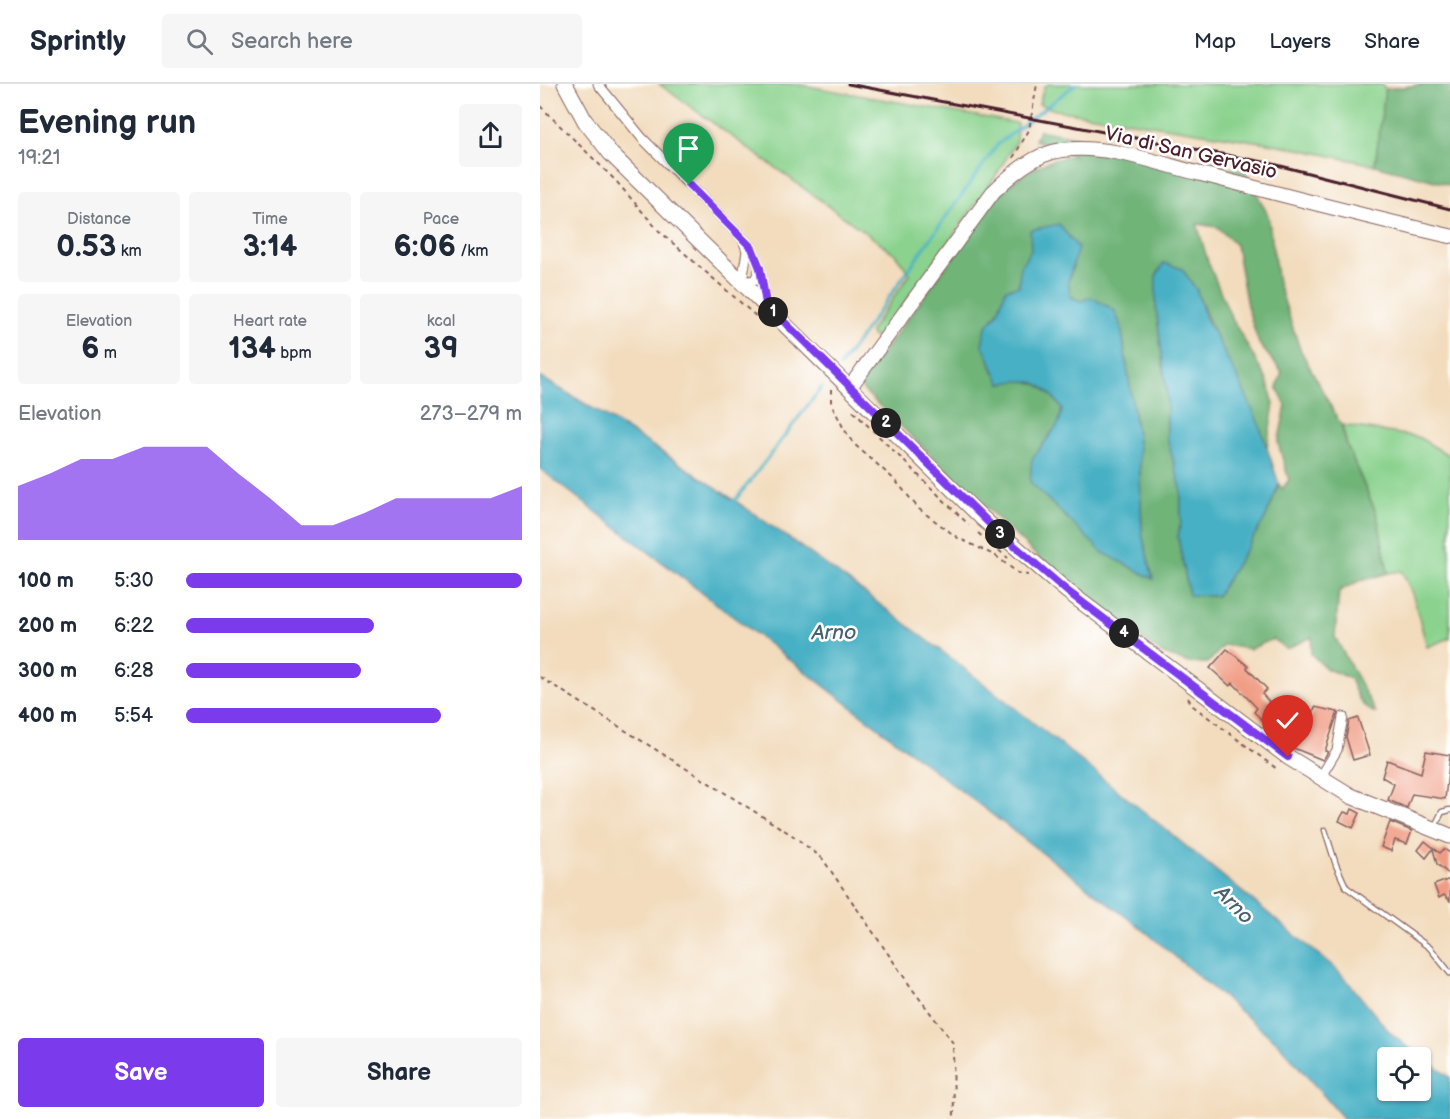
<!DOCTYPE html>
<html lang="en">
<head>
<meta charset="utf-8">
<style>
  body { margin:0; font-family:"Balsamiq Sans",sans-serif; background:#f6f6f7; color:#1f2937; height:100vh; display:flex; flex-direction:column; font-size:22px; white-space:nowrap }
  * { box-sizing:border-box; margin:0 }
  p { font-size:20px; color:#747a83 }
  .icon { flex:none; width:33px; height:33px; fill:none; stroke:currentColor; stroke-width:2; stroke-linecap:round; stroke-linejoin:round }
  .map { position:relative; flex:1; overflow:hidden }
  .sheet { display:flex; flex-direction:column; background:#fff; width:540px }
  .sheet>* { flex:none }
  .fabs { position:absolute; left:837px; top:963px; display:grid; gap:12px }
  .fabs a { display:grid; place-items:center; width:54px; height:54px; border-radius:6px; background:#fff; box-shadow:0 2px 4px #0004; font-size:30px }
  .pin { position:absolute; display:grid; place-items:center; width:51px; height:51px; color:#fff; margin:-62px -26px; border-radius:50% 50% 50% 0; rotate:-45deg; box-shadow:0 0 6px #0007 }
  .pin .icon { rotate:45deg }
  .km { position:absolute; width:30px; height:30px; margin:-15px; border-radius:50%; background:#222; color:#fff; font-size:16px; line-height:30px; text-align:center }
  .round { display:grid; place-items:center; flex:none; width:63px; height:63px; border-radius:6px; background:#f6f6f7 }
  .head { display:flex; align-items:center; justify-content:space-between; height:102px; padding:0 18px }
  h1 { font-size:33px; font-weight:700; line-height:45px }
  .metrics { display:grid; grid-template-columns:repeat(3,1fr); gap:9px; height:102px; padding:6px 18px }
  .metrics div { display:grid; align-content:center; border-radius:6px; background:#f6f6f7; text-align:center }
  .metrics b { font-size:30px; font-weight:700 }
  .metrics small { font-size:16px; font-weight:400 }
  .metrics p { font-size:16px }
  .chart { height:168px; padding:12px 18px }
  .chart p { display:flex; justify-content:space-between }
  .chart svg { width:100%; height:108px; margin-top:6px; fill:#7c3aed; opacity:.7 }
  .button { display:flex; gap:12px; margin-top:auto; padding:12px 18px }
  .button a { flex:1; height:69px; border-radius:6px; background:#7c3aed; color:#fff; font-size:24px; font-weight:700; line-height:69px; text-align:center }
  .button a+a { background:#f6f6f7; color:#1f2937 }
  ul { padding:0 18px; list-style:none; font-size:20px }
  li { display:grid; grid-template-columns:96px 72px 1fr; align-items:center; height:45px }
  li i { height:15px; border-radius:8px; background:#7c3aed }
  header { display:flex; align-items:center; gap:36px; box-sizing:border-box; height:84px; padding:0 30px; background:#fff; border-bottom:2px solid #e0e1e3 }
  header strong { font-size:28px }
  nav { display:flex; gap:33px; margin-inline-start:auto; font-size:21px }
  .search { width:420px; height:54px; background:#f6f6f7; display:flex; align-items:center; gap:15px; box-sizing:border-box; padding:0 21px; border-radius:6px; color:#747a83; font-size:22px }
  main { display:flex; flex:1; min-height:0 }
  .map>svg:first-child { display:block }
  .green { fill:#8ad28d; stroke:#6a785c; stroke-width:1.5 }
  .forest { fill:#6fb478; stroke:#5c6a52; stroke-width:1.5; fill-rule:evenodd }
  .water { fill:#46b0c4; stroke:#486878; stroke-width:1.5; fill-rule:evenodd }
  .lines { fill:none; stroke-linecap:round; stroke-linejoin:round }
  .stream { stroke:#46b0c4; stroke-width:3 }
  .building { fill:#f09c84 }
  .lane-casing { stroke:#85615e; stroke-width:7 }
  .street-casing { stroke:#85615e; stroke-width:11 }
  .secondary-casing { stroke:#85615e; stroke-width:16 }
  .primary-casing { stroke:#85615e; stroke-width:17 }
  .path { stroke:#85615e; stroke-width:2; stroke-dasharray:4.5 4.5; stroke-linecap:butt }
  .lane { stroke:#fff; stroke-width:4.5 }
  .street { stroke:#fff; stroke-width:9 }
  .secondary { stroke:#fff; stroke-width:14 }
  .primary { stroke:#fff; stroke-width:15 }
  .rail { stroke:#4a1f2b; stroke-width:3 }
  .route-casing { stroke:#fff; stroke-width:12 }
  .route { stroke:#7c3aed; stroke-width:8 }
  .labels { text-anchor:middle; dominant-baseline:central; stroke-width:5; stroke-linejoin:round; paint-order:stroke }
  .street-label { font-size:20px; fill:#4a1f2b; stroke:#fff }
  .water-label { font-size:21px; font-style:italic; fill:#486070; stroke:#fff }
</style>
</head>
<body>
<header>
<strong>Sprintly</strong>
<div class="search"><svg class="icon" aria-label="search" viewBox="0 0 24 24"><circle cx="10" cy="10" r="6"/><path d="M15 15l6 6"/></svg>Search here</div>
<nav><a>Map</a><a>Layers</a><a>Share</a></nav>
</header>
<main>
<section class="sheet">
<div class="head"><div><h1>Evening run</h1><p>19:21</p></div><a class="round"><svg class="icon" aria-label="share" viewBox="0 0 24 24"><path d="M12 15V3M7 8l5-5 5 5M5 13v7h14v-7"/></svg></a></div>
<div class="metrics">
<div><p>Distance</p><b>0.53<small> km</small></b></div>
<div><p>Time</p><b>3:14</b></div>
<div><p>Pace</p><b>6:06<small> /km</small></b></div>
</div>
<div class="metrics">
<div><p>Elevation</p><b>6<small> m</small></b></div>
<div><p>Heart rate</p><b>134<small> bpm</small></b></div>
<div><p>kcal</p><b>39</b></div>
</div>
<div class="chart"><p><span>Elevation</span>273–279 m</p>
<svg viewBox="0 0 160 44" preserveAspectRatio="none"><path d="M0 44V22L10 17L20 11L30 11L40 6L50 6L60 6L70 17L80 27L90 38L100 38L110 33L120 27L130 27L140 27L150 27L160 22V44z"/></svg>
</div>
<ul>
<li><b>100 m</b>5:30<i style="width:100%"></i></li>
<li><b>200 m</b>6:22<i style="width:56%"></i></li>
<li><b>300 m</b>6:28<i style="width:52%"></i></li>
<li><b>400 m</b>5:54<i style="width:76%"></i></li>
</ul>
<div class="button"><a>Save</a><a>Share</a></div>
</section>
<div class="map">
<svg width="910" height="1035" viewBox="0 0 910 1035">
  <rect width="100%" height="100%" fill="#fff"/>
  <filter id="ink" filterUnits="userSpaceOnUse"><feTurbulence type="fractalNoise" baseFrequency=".0167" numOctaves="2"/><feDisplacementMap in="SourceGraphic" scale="12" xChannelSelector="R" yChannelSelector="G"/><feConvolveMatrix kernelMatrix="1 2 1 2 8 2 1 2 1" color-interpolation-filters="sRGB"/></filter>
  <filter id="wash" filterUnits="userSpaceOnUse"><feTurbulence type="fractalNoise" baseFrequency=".008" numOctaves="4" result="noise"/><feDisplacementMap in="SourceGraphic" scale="24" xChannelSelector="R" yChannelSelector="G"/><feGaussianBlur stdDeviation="1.35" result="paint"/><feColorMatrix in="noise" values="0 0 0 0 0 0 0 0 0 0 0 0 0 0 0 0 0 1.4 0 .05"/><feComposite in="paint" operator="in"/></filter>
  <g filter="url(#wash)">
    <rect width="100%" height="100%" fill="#f2dcbd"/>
    <path class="green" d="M119,0H256L477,39L476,58L455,93L340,253H333L330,247L370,190L355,170Z
      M508,0H842L845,5L835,81L734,60L515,26L499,20L504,3Z
      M802,341L878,353L910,372V554L887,563L873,512L862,487L848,489L837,431L807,362Z"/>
    <path class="forest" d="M888,0H910V101L835,81L845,5Z
      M499,46L705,87L728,131L738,199L760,265L801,341L807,362L837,431L848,489L817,498L799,507L795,553L836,629C819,623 816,609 810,594L787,585L771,570L772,553L746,565L733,555L710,565L684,561L668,579H649L621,569L500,475L322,305L321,298L458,112C479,89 504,76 534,71L495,56ZM657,140L677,143L696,161L707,222L719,260L742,288L737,303L746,322L738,359L749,396L742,405L739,400L726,433L649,510L638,453L641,438V404L627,354V312L616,223L656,205C675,260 708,308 727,364L734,320L727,296L691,233L668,178ZM491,166L533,183L528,198L531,213L541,217L551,214L574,226L581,242L599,365L602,450L613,495L492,375L519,339L522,325C502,294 489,298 456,290L451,283L446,243L479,202L481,183Z"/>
    <path class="water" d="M519,140L538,164L528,198L531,213L541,217L551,213L574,226L581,242L599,365L602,450L613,495L562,468L490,398L492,375L519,339L522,325C505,299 491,292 461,300L442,260L446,243L457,230L466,205L479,202L480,183L491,166L490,146Z
      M624,179L642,185L656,205L666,234L699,296L719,340L739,400L726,433L677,512L649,511L638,453L641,438V404L627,354V312L616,223V192Z
      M0,293C284,458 535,672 789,879C812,898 829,926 850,948C867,965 891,979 910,993V1035H804L739,960L606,848L0,385ZM848,974H880V1006H848Z"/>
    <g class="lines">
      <path class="stream" d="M300,282L458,60L536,0
        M194,418L282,303"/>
    </g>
    <g id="blocks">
      <path class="building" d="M687,565L708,582L707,584L727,605L722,610L736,625L739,623L746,631L744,633L764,653L775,623L798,628L785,667L788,668L783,676L751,663L743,657L714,628L717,624L693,599L690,602L670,584Z
        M818,634L830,671L813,676L806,653L809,637Z
        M886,667L910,671L905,715L872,710L867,724L848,716L854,700L842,693L847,676L881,689Z
        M812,725L820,729L813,744L799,737L804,728L810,730Z
        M850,738L872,747L867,760L855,756L851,767L841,763Z
        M885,757L900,769L904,765L910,769V791L897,780L893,765L886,774L878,766Z
        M910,795V817L904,811L899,814L894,801Z"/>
    </g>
  </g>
  <g filter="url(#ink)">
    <use href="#blocks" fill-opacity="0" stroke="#85615e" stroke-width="1.5"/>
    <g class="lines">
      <defs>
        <path id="lane" d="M895,742L902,728L910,726
          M785,746L796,781L806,803L890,864L910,889"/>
        <path id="street" d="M58,0L102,54L212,164L220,184L226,220
          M203,155L207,167L202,198L215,196L220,184
          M780,694L797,666L803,633"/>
        <path id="secondary" d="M310,303L453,108C473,89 494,70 522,66C568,60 617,79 661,90C744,111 826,133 910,152"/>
        <path id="primary" d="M25,0L45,37L71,70L442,434L527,507L748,673L811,712L910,752"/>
      </defs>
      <use href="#lane" class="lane-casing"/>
      <use href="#street" class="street-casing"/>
      <use href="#secondary" class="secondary-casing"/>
      <use href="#primary" class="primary-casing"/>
      <path class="path" d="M0,22L76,97L118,146L217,233
        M473,74L489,46L497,0
        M291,305V319L304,345L314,360L355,396L379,425L418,454L456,472L478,489L488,491
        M313,327L429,441
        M438,449L468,474
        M0,593L252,751L282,774L373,906L413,959L414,1035
        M648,614L653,622L737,685"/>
      <use href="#lane" class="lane"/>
      <use href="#street" class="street"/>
      <use href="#secondary" class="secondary"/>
      <use href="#primary" class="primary"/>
      <path class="rail" d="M308,0L729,79L910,125"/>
    </g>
  </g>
  <g class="lines" filter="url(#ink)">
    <defs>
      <path id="route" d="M149,101L212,164L220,184L226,220L457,447L527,507L748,673"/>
    </defs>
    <use href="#route" class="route-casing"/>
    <use href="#route" class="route"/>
  </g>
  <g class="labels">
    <g class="street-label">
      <text transform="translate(651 69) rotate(13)">Via di San Gervasio</text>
    </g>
    <g class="water-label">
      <text x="294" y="548">Arno</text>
      <text transform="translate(694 821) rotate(45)">Arno</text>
    </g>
  </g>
</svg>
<div class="fabs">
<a><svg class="icon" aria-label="locate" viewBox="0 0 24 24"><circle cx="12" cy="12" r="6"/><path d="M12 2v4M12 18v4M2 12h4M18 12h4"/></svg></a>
</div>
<div class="pin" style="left:149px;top:101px;background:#1e9e55"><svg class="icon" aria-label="arrive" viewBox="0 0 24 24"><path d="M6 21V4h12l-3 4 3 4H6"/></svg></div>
<div class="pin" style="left:748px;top:673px;background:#d93025"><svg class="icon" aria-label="check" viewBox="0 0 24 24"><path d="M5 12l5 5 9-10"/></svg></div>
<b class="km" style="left:233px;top:228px">1</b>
<b class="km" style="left:346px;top:339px">2</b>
<b class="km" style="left:460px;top:450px">3</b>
<b class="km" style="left:584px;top:549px">4</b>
</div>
</main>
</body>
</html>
